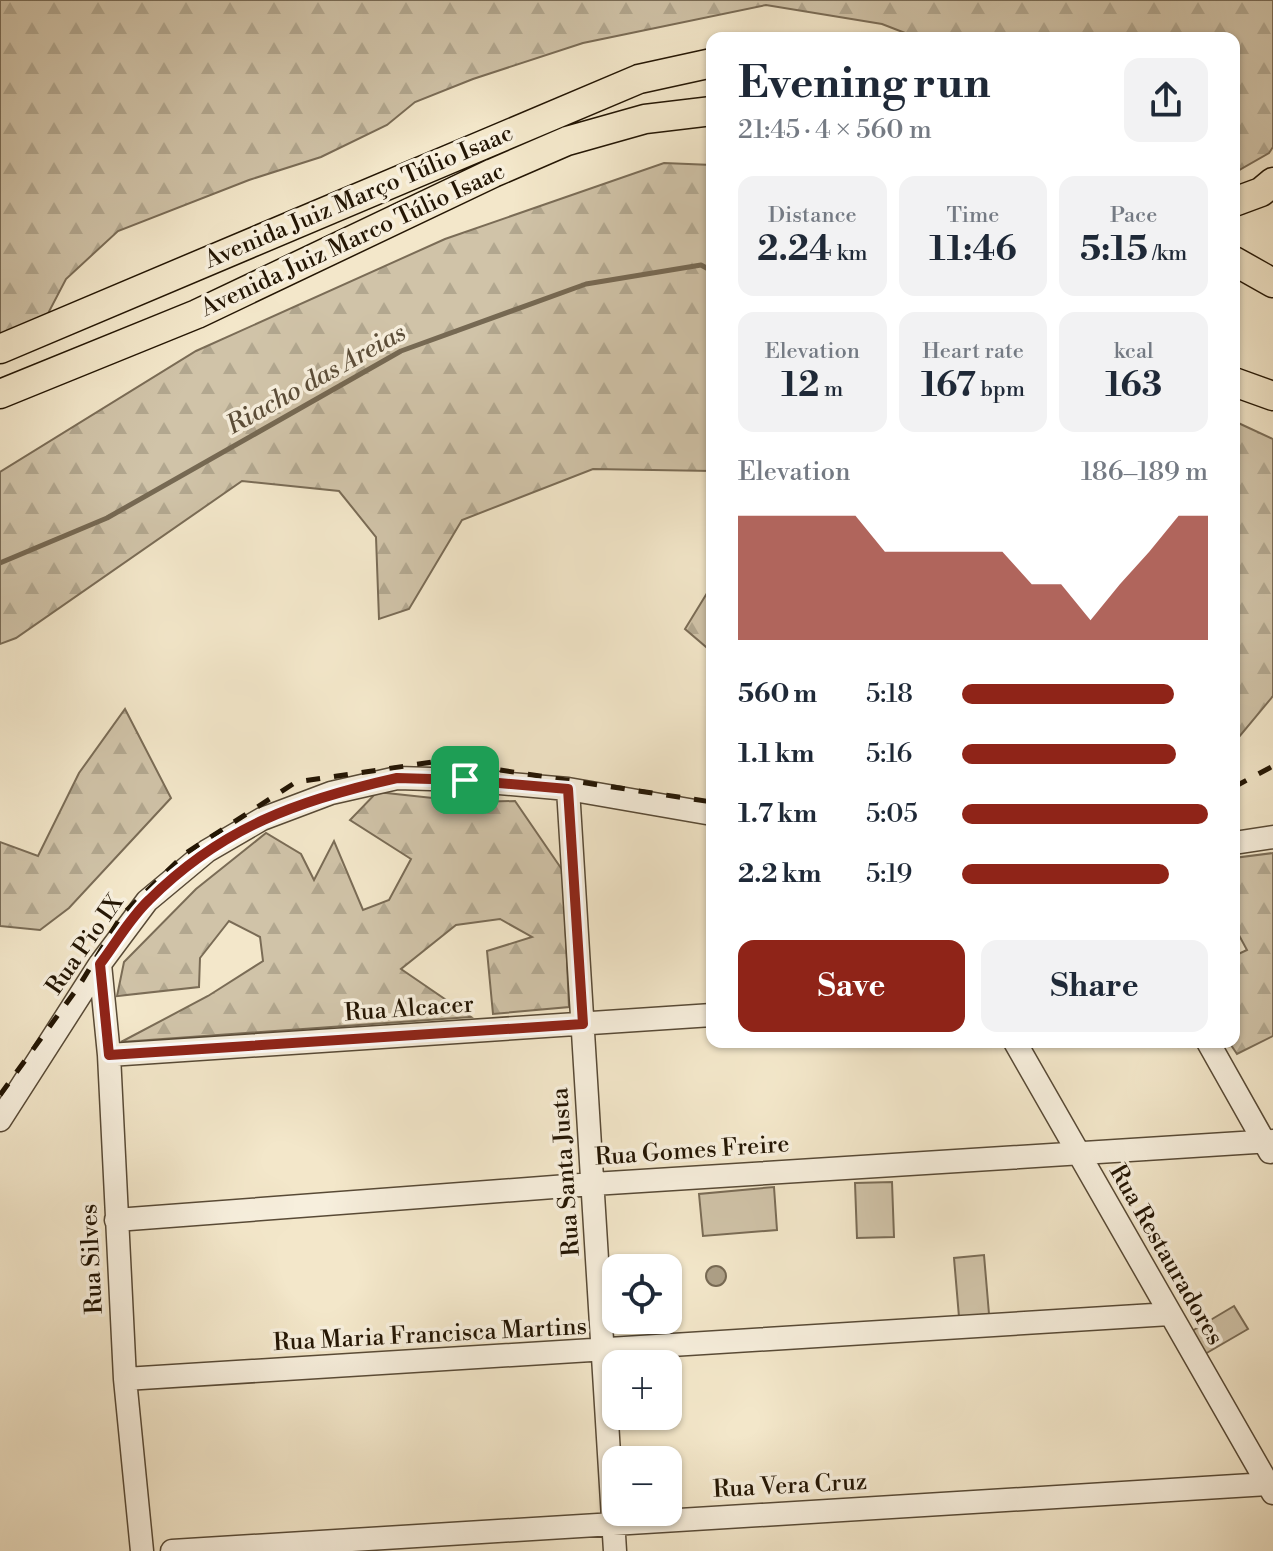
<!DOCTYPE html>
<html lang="en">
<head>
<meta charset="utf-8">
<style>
  body { margin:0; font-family:"Libre Bodoni",serif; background:#f2f2f3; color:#1f2937; height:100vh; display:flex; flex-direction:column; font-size:30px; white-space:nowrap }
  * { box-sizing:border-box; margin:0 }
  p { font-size:26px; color:#747a83 }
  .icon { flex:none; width:44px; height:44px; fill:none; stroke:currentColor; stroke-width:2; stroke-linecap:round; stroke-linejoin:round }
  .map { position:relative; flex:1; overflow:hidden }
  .side { position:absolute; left:706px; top:32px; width:534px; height:1016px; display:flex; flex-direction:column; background:#fff; border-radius:16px; box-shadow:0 2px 6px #0004 }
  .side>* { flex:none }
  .buttons { position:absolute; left:602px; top:1254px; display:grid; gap:16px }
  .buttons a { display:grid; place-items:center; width:80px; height:80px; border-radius:16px; background:#fff; box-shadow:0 2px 6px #0004; font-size:40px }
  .pin { position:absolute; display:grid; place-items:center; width:68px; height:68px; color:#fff; margin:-34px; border-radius:16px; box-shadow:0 4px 12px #0006 }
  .round { display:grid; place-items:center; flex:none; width:84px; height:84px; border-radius:16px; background:#f2f2f3 }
  .overview { display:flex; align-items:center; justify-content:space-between; height:136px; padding:0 32px }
  h1 { font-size:44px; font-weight:800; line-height:60px }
  .figures { display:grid; grid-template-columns:repeat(3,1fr); gap:12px; height:136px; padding:8px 32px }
  .figures div { display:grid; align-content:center; border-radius:16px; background:#f2f2f3; text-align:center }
  .figures b { font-size:34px; font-weight:800 }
  .figures small { font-size:22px; font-weight:400 }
  .figures p { font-size:22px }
  .chart { height:224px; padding:16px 32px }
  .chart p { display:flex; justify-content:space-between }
  .chart svg { width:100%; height:144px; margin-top:8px; fill:#8f2418; opacity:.7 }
  .cta { display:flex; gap:16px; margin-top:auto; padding:16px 32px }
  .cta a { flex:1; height:92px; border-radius:16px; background:#8f2418; color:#fff; font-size:32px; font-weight:800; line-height:92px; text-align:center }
  .cta a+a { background:#f2f2f3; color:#1f2937 }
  ul { padding:0 32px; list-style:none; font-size:26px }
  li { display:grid; grid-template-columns:128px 96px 1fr; align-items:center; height:60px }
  li i { height:20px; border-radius:10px; background:#8f2418 }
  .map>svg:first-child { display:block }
  .forest { fill:url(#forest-firs); stroke:#7a6c56; stroke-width:2 }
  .pitch { fill:#d0c3a8; stroke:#7a6c56; stroke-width:2 }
  .water { fill:#ada087; stroke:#766953; stroke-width:2 }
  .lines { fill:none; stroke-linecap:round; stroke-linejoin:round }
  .stream { stroke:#766953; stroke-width:5 }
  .minor-casing { stroke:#584a36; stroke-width:25 }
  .major-casing { stroke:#241604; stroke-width:31 }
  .minor { stroke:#f7efdd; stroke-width:22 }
  .major { stroke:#f3e7ca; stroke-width:28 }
  .rail { stroke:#241604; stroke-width:5; stroke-dasharray:14 14; stroke-linecap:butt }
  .route-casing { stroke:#fff; stroke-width:16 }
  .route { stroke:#8f2418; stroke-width:10 }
  .labels { text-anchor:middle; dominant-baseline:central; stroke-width:7; stroke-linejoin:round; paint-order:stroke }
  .street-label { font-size:24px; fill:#241604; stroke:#f7efdd }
  .water-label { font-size:26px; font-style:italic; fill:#5b4d38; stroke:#f7efdd }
</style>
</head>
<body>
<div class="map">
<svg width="1273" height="1551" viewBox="0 0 1273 1551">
  <defs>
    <pattern id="forest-firs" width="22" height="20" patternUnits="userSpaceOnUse" patternTransform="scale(2)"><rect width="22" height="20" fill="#d0c3a8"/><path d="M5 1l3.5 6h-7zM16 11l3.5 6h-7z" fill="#b2a78f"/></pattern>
  </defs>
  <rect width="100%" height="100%" fill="#f3e7ca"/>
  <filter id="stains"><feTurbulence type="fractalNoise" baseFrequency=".0025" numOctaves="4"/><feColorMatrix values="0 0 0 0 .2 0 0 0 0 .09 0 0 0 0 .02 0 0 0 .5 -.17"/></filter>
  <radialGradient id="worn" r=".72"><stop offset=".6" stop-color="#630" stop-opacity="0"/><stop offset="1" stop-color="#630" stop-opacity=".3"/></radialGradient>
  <path class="forest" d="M0,0H1273V147L1269,153L1234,173V38H918L882,24L766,5L583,43L473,79L415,102L387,125L321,157L249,180L118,231L66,279L42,325L0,338Z
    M664,163L712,165V471L593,469L462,520L409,609L379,619L376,537L339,491L242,481L16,638L0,644V472L196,351L445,239Z
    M1234,421L1273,439V696L1234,743Z
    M712,585V652L685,629Z
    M125,709L171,798L69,908L40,930L0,926V842L38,856L79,773Z
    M377,792L470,802L515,801L563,871L569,1007L493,1014L487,951L532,937L500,919L456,925L401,969L471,1017L121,1042L208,996L263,961L260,937L229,921L200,958L199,987L117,996L124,962L196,889L266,833L301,854L314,880L334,841L363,910L389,900L411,859L350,820Z
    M1273,853V1036L1237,1054L1229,1042H1234V956L1247,950L1234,926V858Z"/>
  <path class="pitch" d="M892,1182L894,1237L857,1238L855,1183Z
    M774,1187L777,1230L703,1236L699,1194Z
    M984,1255L989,1314L959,1317L954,1258Z
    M1234,1306L1248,1329L1205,1354L1192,1331Z"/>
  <path class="water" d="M706 1276a10 10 0 1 1 20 0a10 10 0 1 1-20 0Z"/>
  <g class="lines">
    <path class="stream" d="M0,563L107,518L401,351L586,284L701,265L712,271"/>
    <defs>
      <path id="minor" d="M568,789L615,1551
        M1234,843L1273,837
        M100,964L109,1055L125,1379L142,1551
        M1015,1042L1273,1493
        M1208,1042L1270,1152
        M109,1055L712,1015
        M0,1120L100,964L147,901L207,851L262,819L331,793L397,778L465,780L568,789L712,814
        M116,1220L593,1184L1273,1141
        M125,1379L1170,1314
        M172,1551L1268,1484"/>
      <path id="major" d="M1234,202L1261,192L1273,182
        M1234,261L1273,283
        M0,349L639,79L712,63
        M1234,382L1273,396
        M0,394L197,314L493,173L567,141L645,119L712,111"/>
    </defs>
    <use href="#minor" class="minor-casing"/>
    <use href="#major" class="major-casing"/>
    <use href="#minor" class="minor"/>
    <use href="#major" class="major"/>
    <path class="rail" d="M1234,787L1273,766
      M0,1095L79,986L122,915L186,853L296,782L440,761L712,802"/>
  </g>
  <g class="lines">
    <defs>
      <path id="route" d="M397,778L465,780L568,789L583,1024L109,1055L100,964C116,943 130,918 149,900C222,827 299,800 397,778Z"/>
    </defs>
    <use href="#route" class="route-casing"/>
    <use href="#route" class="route"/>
  </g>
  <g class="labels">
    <g class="street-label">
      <text transform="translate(359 197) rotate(-23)">Avenida Juiz Março Túlio Isaac</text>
      <text transform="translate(353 240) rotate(-25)">Avenida Juiz Marco Túlio Isaac</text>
      <text transform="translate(85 945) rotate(-55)">Rua Pio IX</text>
      <text transform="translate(409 1009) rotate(-4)">Rua Alcacer</text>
      <text transform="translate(692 1151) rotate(-4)">Rua Gomes Freire</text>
      <text transform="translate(566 1172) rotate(-94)">Rua Santa Justa</text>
      <text transform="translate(1166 1255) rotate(60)">Rua Restauradores</text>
      <text transform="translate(92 1259) rotate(-93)">Rua Silves</text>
      <text transform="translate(430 1335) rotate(-3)">Rua Maria Francisca Martins</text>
      <text transform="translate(790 1486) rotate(-3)">Rua Vera Cruz</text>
    </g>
    <g class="water-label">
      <text transform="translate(316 379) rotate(-29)">Riacho das Areias</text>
    </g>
  </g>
  <rect width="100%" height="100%" filter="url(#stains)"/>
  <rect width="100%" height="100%" fill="url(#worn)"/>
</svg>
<div class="buttons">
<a><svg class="icon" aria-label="locate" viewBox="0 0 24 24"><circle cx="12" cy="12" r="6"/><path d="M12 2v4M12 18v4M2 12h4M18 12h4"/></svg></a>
<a>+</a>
<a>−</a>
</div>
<div class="pin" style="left:465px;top:780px;background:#1e9e55"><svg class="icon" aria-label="arrive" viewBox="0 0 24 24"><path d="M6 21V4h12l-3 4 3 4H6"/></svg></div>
<section class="side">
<div class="overview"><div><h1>Evening run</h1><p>21:45 · 4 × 560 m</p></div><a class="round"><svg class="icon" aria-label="share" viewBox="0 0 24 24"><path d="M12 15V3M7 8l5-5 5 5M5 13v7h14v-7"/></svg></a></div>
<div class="figures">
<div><p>Distance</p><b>2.24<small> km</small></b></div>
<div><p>Time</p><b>11:46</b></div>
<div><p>Pace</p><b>5:15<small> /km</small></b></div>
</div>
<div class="figures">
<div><p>Elevation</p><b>12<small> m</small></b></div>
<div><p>Heart rate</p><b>167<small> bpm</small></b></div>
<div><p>kcal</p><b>163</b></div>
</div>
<div class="chart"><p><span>Elevation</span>186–189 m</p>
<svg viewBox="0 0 160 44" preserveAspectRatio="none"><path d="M0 44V6L10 6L20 6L30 6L40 6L50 17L60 17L70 17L80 17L90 17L100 27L110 27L120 38L130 27L140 17L150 6L160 6V44z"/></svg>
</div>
<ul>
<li><b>560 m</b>5:18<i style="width:86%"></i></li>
<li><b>1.1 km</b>5:16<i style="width:87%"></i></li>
<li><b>1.7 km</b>5:05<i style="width:100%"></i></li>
<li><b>2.2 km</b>5:19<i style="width:84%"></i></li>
</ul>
<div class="cta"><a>Save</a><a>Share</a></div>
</section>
</div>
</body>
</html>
